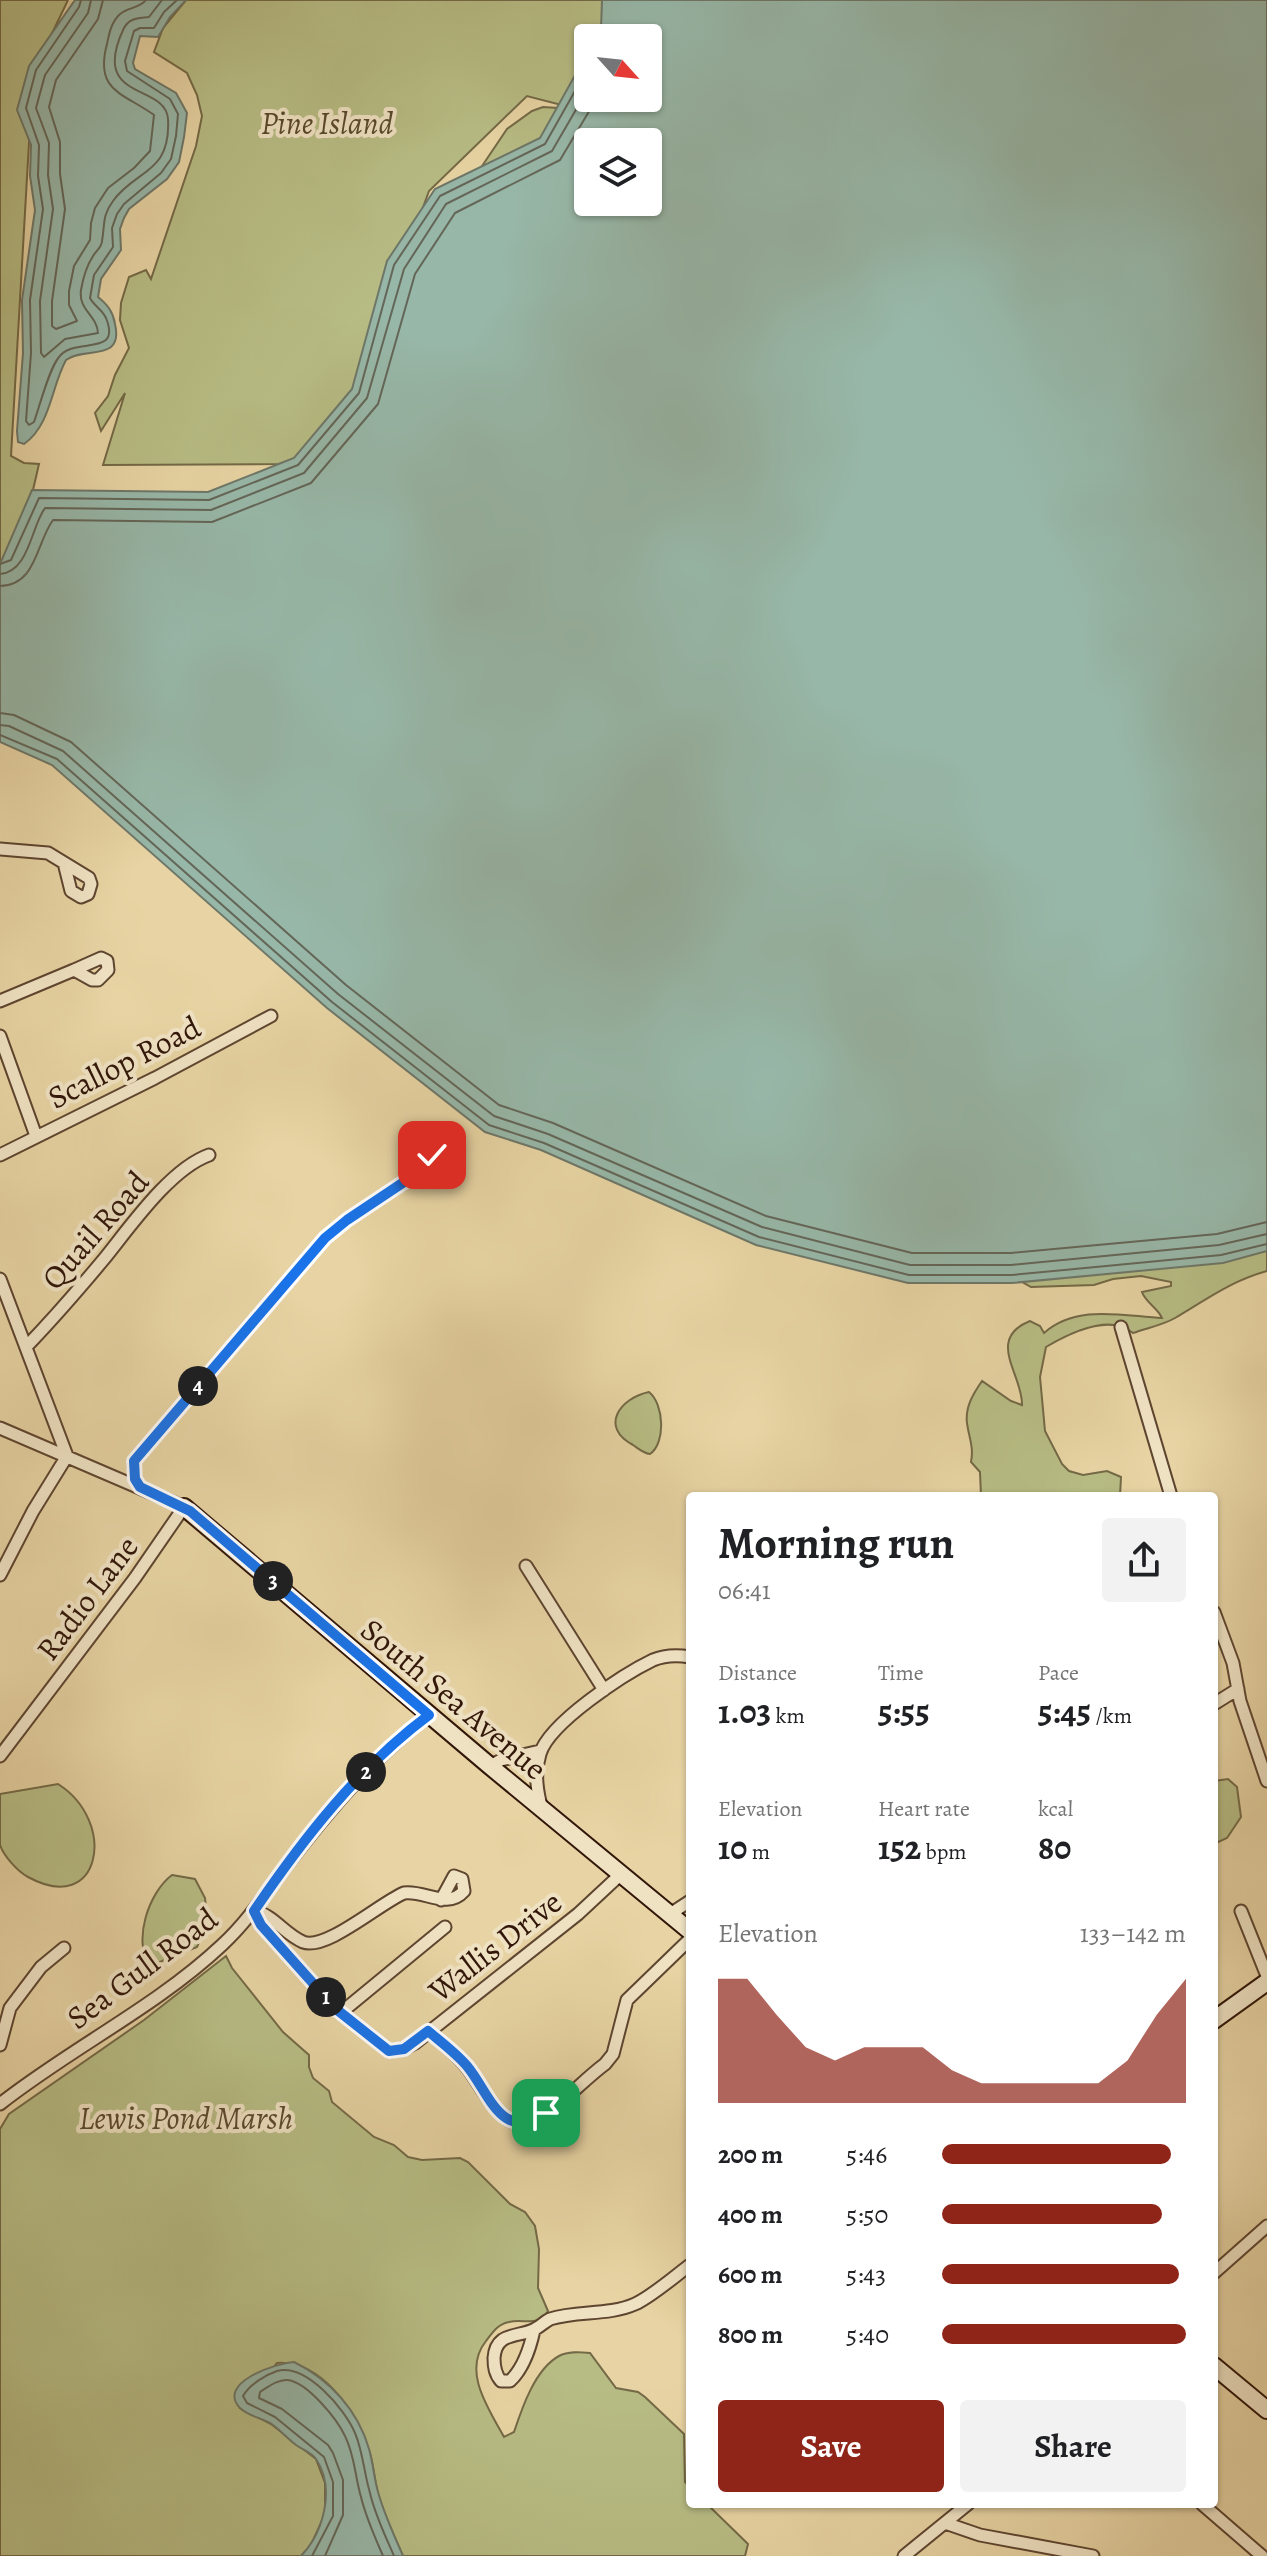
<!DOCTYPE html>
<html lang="en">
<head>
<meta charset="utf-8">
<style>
  body { margin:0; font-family:Alegreya,serif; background:#f2f2f2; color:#202124; height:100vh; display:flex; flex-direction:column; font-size:30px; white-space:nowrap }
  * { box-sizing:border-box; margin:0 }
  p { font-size:26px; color:#757577 }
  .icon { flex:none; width:44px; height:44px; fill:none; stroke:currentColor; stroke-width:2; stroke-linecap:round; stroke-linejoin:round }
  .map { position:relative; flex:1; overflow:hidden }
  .panel { position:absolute; left:686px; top:1492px; width:532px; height:1016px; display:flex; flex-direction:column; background:#fff; border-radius:8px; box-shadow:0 2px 6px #0004 }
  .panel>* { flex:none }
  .needle { width:52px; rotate:117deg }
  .fabs { position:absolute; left:574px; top:24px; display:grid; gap:16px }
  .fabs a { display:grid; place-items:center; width:88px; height:88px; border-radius:8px; background:#fff; box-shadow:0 2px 6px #0004; font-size:40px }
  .pin { position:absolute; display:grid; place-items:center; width:68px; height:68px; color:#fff; margin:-34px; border-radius:16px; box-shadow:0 4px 12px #0006 }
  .km { position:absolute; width:40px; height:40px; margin:-20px; border-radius:50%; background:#222; color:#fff; font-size:22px; line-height:40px; text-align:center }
  .round { display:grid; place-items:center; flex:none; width:84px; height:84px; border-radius:8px; background:#f2f2f2 }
  .head { display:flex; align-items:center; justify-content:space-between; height:136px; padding:0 32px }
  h1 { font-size:44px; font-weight:700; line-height:60px }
  .stats { display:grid; grid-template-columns:repeat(3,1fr); gap:12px; height:136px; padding:8px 32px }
  .stats div { display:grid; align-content:center }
  .stats b { font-size:34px; font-weight:700 }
  .stats small { font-size:22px; font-weight:400 }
  .stats p { font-size:22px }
  .chart { height:224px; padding:16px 32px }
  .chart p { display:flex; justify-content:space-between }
  .chart svg { width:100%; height:144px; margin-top:8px; fill:#8f2418; opacity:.7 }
  .button { display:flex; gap:16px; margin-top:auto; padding:16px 32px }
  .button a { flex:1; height:92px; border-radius:8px; background:#8f2418; color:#fff; font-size:32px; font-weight:700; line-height:92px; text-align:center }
  .button a+a { background:#f2f2f2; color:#202124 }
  ul { padding:0 32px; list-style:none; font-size:26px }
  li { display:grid; grid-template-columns:128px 96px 1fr; align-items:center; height:60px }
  li i { height:20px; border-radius:10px; background:#8f2418 }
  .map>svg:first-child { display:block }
  .green { fill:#b7bc84; stroke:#746946; stroke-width:2 }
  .water { fill:#97b7a8; stroke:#6e7768; stroke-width:2; fill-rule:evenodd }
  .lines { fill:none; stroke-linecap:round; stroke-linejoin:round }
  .shore { stroke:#646658; stroke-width:2 }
  .street-casing { stroke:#5e4530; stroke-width:15 }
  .secondary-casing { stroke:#311609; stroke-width:20 }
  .street { stroke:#efe2c3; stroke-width:11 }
  .secondary { stroke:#efe2c3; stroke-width:16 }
  .route-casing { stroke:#fff; stroke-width:16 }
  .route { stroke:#1a73e8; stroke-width:10 }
  .labels { text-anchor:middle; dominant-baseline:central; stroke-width:8; stroke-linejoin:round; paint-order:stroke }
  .park-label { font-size:32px; font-style:italic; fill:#59482e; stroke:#efe2c3 }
  .street-label { font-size:32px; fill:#311609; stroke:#efe2c3 }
</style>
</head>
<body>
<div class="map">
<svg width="1267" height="2556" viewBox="0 0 1267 2556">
  <rect width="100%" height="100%" fill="#e7d3a3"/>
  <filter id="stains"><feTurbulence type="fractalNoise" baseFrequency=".0025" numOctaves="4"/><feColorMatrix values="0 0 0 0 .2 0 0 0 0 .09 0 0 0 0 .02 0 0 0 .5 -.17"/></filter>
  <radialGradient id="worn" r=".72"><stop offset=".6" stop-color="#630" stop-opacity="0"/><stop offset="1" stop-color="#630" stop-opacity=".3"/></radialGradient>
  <path class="green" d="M0,0H68L33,73L11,456L24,463L39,464L0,633Z
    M186,0H647L641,38H588V98L608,117L527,96L429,191L403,262L474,178L507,129L532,111L543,107L558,108L555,122L360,377L318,450L279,464L103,465L125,393L101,431L95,413L108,396L115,375L129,348L120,320L121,303L129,277L146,270L151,279L196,146L202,116L197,95L187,73L154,52L163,28Z
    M1267,1213V1271C1231,1281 1207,1299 1175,1318C1163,1325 1147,1328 1133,1333C1110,1313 1068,1334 1046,1347L1040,1377L1045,1431L1062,1464L1069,1471L1083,1475L1107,1471L1121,1477L1120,1496H981L980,1472L971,1462C974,1447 969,1438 967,1423C965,1407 973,1394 982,1381L1011,1401L1022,1405C1023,1375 985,1339 1030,1321L1040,1326L1044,1333C1077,1304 1122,1316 1162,1318C1158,1308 1145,1302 1142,1292L1171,1286V1282L1141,1276L1113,1279L1094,1285L1031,1287L1008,1274Z
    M649,1392C664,1404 666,1443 650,1454C643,1453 639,1449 633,1445C599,1427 620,1398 649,1392Z
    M1228,1779L1237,1787L1241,1817L1227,1838L1214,1844V1781Z
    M58,1784C118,1822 101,1917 28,1877C17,1871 4,1856 0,1845C0,1831 0,1809 0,1794Z
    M172,1875L195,1879L205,1898L206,1907V1927L197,1947L150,1966C132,1941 149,1892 172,1875Z
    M226,1956L232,1968L283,2032L309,2055V2067L313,2078L329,2091L332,2102L374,2137L394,2145L408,2157L422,2160L460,2158L468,2162L510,2204L525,2212L535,2226L539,2249L538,2288L548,2311C538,2328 524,2318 509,2322C498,2324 493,2332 486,2341C462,2371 488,2408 504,2437L514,2432C522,2408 535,2369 559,2356C568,2351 580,2352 590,2353L616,2388L638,2392L645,2397L684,2434L685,2482L690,2487V2504H707L748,2544L745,2556H403C394,2535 384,2515 378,2493C374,2479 374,2464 369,2450C357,2412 321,2360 277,2363L240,2408L271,2424L316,2459L325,2483V2514L310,2547L301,2556H0V2129L9,2114L144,2020Z"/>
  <path class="water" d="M75,0H186L170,17L158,37L140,36L133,63L135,69L176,93L187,113L184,137L179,162L167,179L129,209L124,218L120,229L121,250L101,279L98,297C108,305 113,312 115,324C124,363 84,346 66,360C51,387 51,425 24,444L18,442L17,431L23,353L22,300L35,210L30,176L31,145L17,110L29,66Z
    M602,0H1267V1251L1223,1263L1012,1283H908L756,1245L541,1150L485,1132L327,1008L52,765L0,742V564L32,490L208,492L294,458L352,389L387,261L435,189L540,138L588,52V98H648V38H596L601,29ZM648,142V202H588V142Z
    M294,2362C329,2379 358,2410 369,2449C373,2463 374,2478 378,2492C384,2514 394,2535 403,2556H301C323,2533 336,2489 316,2459C312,2453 303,2450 296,2445C288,2439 281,2431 273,2425C264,2418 249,2417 240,2408C216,2383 276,2363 294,2362Z"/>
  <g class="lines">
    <path class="shore" d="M81,0L79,7L36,70L26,108L39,145L38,176L43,209L30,300L31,353L26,421L29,425L34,422C40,405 49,369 59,357C74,336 122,358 106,318C102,309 94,306 90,298L94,275L113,247L112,228L117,214L124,204L161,173L171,159L176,136L178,114L170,99L127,71L125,61L134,31L140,28H154L164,12L177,0
      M91,0L88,13L45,75L36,108L49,143L48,175L53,209L40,301L41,353L44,357L65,339L98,333C97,315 78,310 81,290C83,278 86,267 93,256C96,251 102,247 102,241C105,224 102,216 113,201C136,169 171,174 168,119C166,83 90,102 123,30C128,18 138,18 149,17L162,0
      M103,0L98,19L56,80L49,107L60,142V174L65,209L52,301V326L56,329L77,321L69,305V291L74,266L90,240L91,223L95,208L108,188L134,168L150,151L154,115C124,93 94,92 107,44C109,34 111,23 119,15C127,7 139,9 146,0
      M0,564L11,560L39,498L209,500L298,465L359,393L394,265L440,196L545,144L588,68
      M0,574C29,572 31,527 45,508L211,510L304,473L367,398L404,269L446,204L552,151L588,89
      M0,586C37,585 36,543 53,520L212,522L311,483L378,404L415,274L455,213L560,160L597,98
      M0,713L14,715L71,742L346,985L499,1105L553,1123L766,1216L912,1253H1011L1217,1234L1267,1222
      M0,725L9,726L63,751L338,994L494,1116L548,1134L762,1227L910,1265H1011L1219,1245L1267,1234
      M0,735L57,759L332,1002L489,1125L544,1143L759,1237L909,1275H1012L1221,1255L1267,1244
      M312,2556L333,2516V2482L324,2457L275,2417L247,2403L243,2396C249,2385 265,2375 277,2371C306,2363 345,2409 355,2433C363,2452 364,2473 370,2493C375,2515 385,2535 394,2556
      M325,2556L343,2515V2480L333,2453L328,2445L282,2409L259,2398L260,2392C268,2387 278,2379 288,2380C308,2383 337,2419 345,2436C355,2456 355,2477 361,2497C366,2518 375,2537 383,2556"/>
    <defs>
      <path id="street" d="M0,849L48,853L89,878L91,884L88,894L81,897L71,891L64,863
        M101,958L107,961L108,970L98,980H92L74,970Z
        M0,1001L74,970
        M0,1036L36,1136
        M0,1155L155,1078L271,1016
        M0,1279L67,1456L33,1511L0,1575
        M1121,1327L1171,1496
        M26,1347C53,1319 79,1289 104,1259C130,1227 170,1169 209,1155
        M0,1428L184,1507L135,1578L0,1756
        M140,1487L135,1479L134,1461L325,1238L347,1220L437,1160L450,1149L451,1142L440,1134L428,1137L421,1144L437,1160
        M526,1566L604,1690
        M1214,1612L1233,1663L1240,1701L1267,1781
        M1214,1704L1238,1689
        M490,1766L501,1760L540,1751
        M542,1810C537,1791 534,1773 540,1754C549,1723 624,1674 653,1660C665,1655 678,1655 690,1657
        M254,1911L261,1925L336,2009L389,2051L404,2049L415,2043L578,1914L621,1874
        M254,1911C274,1915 284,1934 303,1942C326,1951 380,1903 404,1893C425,1890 447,1910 464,1891L462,1879L454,1876L441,1900
        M1241,1911L1267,1976
        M670,1914L690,1901
        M336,2009L349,2006L445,1927
        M428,2031C441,2042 455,2053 465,2065C483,2085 501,2139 537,2119C562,2105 582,2081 605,2064L613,2054L627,2000L690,1939
        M0,2045L10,2008L41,1967L64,1948
        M0,2104C71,2048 156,2007 222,1945C248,1921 266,1893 287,1865C329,1810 374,1757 429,1715
        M1214,2273L1267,2226
        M534,2330C530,2348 524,2368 510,2381H501C495,2374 494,2367 494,2358C496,2331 518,2338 535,2329C541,2326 544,2322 550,2319C577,2310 608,2316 635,2304C651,2297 675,2276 690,2265
        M1202,2504L1262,2556
        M945,2523L980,2535L1093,2556
        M904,2556L968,2504"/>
      <path id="secondary" d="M184,1507L490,1766L690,1931
        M1214,2020L1267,1982
        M1214,2366L1267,2410"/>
    </defs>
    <use href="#street" class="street-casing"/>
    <use href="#secondary" class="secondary-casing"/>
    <use href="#street" class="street"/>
    <use href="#secondary" class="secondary"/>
  </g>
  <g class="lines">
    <defs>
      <path id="route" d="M432,1155L437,1160L347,1220L325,1238L134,1461L135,1479L140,1487L190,1511L429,1715C359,1767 303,1839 254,1911L261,1925L336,2009L389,2051L404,2049L428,2031C441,2042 456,2053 467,2066C490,2094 501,2143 546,2113"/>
    </defs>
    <use href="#route" class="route-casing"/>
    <use href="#route" class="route"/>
  </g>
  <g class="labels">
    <g class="park-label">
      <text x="327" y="123">Pine Island</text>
      <text x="186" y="2118">Lewis Pond Marsh</text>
    </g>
    <g class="street-label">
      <text transform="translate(124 1062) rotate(-27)">Scallop Road</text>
      <text transform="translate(95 1230) rotate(-49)">Quail Road</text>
      <text transform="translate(87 1598) rotate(-53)">Radio Lane</text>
      <text transform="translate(454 1699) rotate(40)">South Sea Avenue</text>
      <text transform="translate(495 1946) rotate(-38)">Wallis Drive</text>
      <text transform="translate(142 1968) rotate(-37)">Sea Gull Road</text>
    </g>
  </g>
  <rect width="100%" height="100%" filter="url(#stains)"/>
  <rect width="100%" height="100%" fill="url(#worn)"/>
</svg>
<div class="fabs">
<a><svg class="needle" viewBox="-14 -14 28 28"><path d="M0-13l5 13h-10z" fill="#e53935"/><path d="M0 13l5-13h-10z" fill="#757577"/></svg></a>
<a><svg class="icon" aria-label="layers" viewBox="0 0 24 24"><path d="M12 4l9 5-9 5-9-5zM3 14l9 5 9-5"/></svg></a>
</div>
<div class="pin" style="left:546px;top:2113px;background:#1e9e55"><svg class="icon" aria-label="arrive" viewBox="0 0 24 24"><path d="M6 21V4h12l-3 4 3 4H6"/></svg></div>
<div class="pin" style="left:432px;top:1155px;background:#d93025"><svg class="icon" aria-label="check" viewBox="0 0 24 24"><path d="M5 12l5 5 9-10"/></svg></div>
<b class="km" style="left:326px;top:1997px">1</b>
<b class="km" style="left:366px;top:1772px">2</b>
<b class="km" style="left:273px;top:1581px">3</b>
<b class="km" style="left:198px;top:1386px">4</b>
<section class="panel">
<div class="head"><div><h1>Morning run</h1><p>06:41</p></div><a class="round"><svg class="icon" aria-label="share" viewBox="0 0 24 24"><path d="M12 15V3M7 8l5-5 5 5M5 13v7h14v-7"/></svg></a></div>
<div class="stats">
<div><p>Distance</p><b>1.03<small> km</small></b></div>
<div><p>Time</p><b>5:55</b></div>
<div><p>Pace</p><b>5:45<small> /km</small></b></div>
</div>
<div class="stats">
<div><p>Elevation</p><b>10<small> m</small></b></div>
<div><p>Heart rate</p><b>152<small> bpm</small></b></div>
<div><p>kcal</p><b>80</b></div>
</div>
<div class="chart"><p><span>Elevation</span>133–142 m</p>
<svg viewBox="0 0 160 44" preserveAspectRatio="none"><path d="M0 44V6L10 6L20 17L30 27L40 31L50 27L60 27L70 27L80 34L90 38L100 38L110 38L120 38L130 38L140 31L150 17L160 6V44z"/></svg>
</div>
<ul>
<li><b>200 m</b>5:46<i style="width:94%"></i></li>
<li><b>400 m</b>5:50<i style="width:90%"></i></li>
<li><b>600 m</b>5:43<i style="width:97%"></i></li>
<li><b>800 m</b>5:40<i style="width:100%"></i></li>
</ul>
<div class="button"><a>Save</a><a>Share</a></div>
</section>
</div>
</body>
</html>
